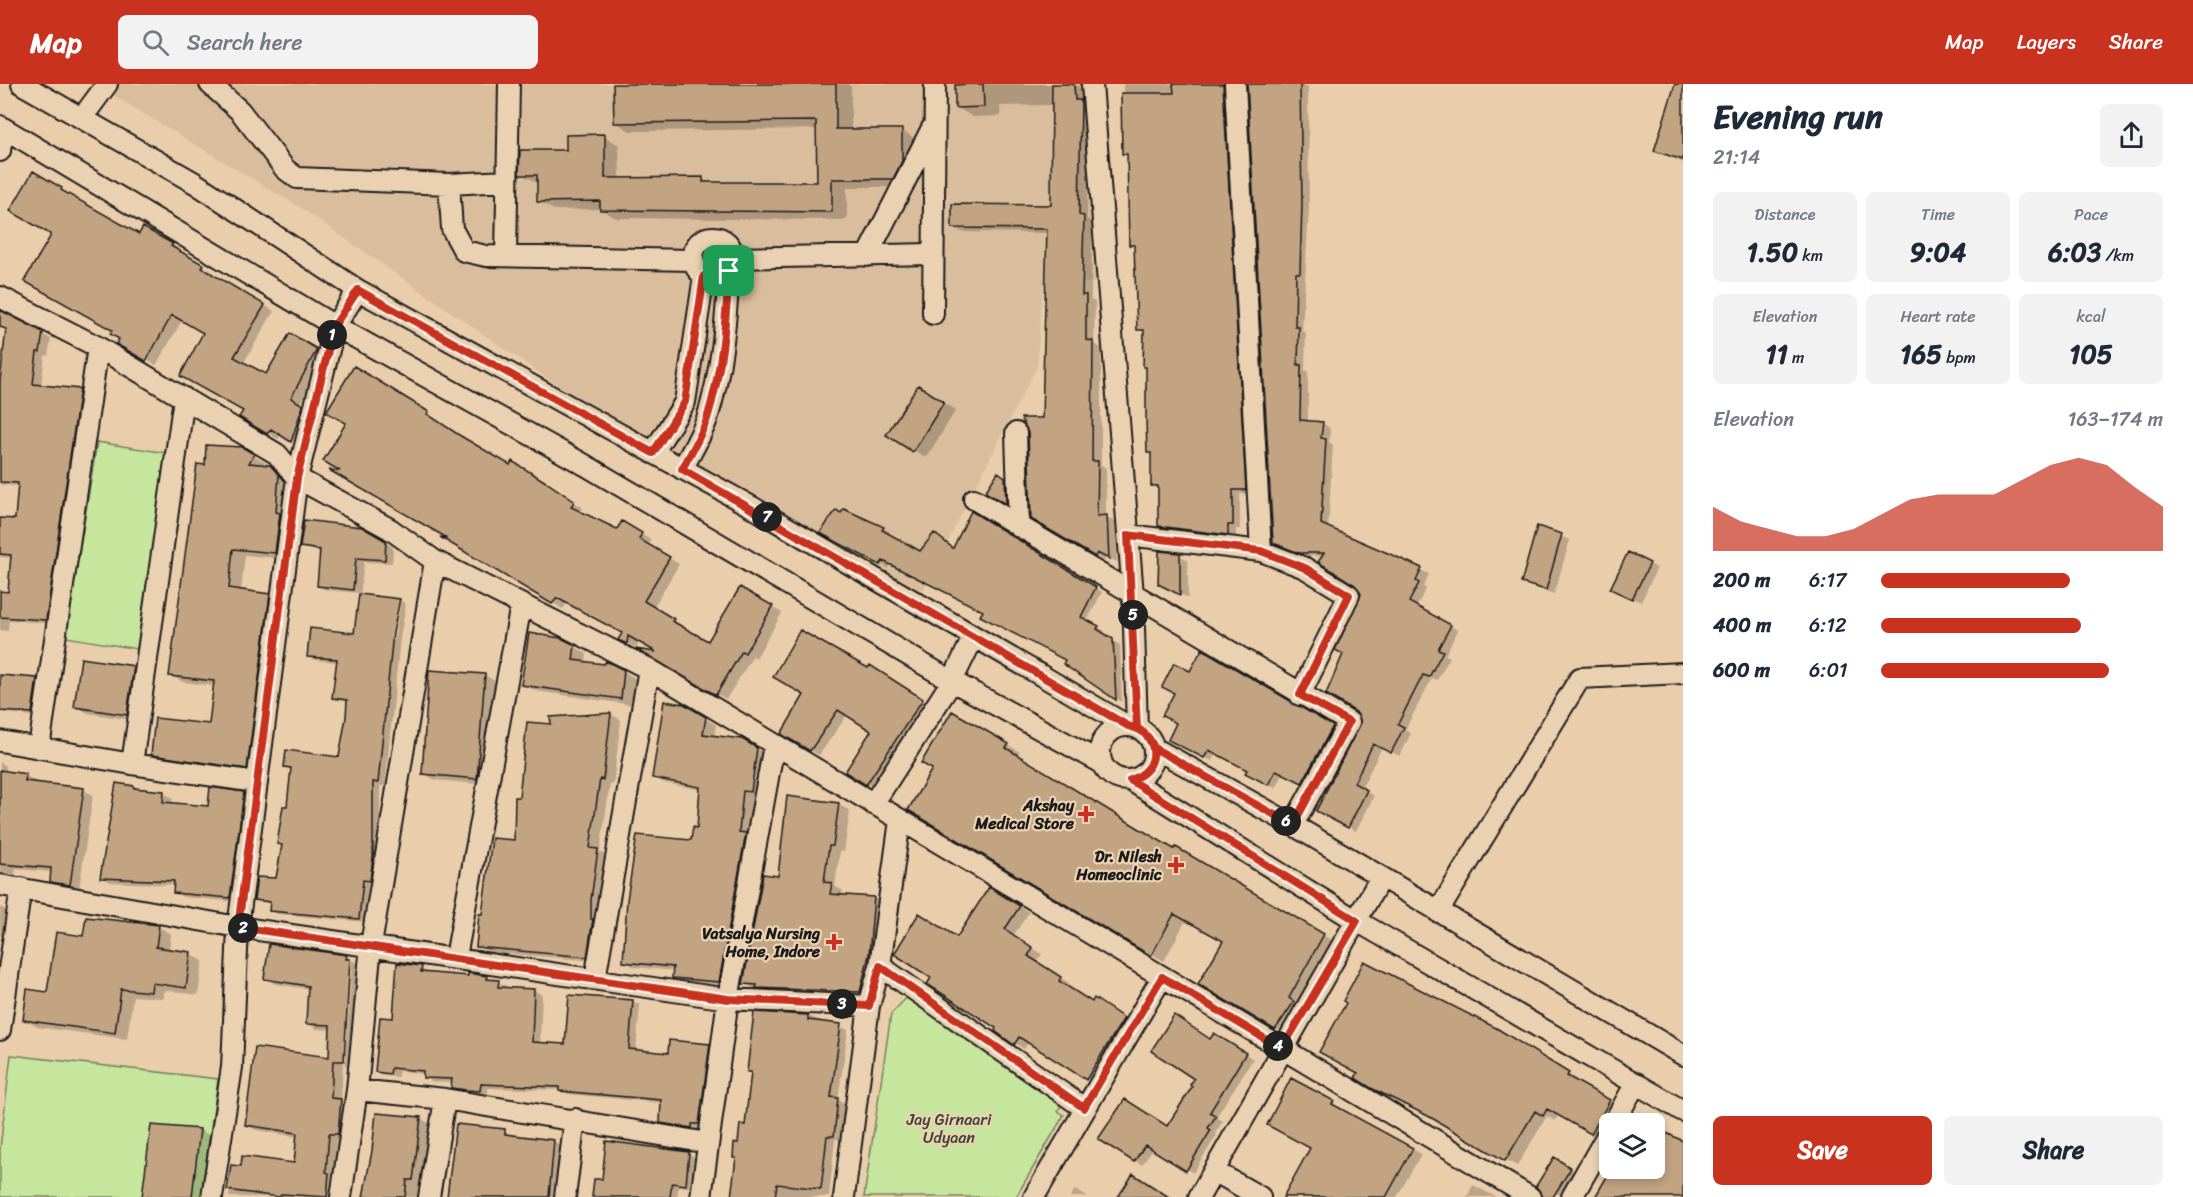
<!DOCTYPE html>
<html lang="en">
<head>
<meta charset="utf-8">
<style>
  body { margin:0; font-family:Sriracha,sans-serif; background:#f2f2f3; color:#1f2937; height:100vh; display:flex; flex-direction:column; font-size:22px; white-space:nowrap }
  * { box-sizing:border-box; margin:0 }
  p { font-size:20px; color:#747a83 }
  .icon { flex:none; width:33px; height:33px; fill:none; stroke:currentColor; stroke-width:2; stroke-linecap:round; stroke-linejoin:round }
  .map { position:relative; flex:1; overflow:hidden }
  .panel { display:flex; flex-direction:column; background:#fff; width:510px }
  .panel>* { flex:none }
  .buttons { position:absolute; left:1599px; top:1029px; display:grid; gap:12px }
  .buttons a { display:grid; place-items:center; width:66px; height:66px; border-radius:9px; background:#fff; box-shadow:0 3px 9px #0003; font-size:30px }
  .pin { position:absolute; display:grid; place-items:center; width:51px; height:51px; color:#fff; margin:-26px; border-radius:12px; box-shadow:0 3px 9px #0006 }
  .km { position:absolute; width:30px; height:30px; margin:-15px; border-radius:50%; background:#222; color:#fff; font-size:16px; line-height:30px; text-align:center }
  .round { display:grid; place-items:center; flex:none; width:63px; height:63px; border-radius:9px; background:#f2f2f3 }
  .overview { display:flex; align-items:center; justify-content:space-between; height:102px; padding:0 30px }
  h1 { font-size:33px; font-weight:800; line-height:45px }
  .metrics { display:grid; grid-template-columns:repeat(3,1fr); gap:9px; height:102px; padding:6px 30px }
  .metrics div { display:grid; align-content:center; border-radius:9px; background:#f2f2f3; text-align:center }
  .metrics b { font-size:26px; font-weight:800 }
  .metrics small { font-size:16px; font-weight:400 }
  .metrics p { font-size:16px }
  .chart { height:168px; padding:12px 30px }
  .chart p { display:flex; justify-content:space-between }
  .chart svg { width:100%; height:108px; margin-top:6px; fill:#c8321e; opacity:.7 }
  .button { display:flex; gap:12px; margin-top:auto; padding:12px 30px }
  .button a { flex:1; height:69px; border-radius:9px; background:#c8321e; color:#fff; font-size:24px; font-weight:800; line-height:69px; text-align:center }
  .button a+a { background:#f2f2f3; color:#1f2937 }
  ul { padding:0 30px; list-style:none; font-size:20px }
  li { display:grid; grid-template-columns:96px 72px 1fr; align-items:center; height:45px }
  li i { height:15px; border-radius:8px; background:#c8321e }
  header { display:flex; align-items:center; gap:36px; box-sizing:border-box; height:84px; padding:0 30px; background:#c8321e; color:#fff }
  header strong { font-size:28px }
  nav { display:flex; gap:33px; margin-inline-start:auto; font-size:21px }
  .search { width:420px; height:54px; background:#f2f2f3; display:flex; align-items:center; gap:15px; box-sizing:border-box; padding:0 21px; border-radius:9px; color:#747a83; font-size:22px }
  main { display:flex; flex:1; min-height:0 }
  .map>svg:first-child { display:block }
  .built { fill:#dabd9c }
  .green { fill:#c6e59d; stroke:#71805c; stroke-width:1.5 }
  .shadow { fill:#0003 }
  .building { fill:#c2a382; stroke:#1c1c1c; stroke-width:1.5 }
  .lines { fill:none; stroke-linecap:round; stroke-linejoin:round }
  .minor-casing { stroke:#1c1c1c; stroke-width:24 }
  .minor { stroke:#ead1b2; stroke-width:20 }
  .route-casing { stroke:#fff; stroke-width:12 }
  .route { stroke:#c8321e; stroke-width:8 }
  .poi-dot { fill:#c8321e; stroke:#ead1b2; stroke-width:2 }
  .labels { text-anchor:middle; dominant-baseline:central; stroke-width:4.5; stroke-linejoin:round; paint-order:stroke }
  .poi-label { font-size:16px; font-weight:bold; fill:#1c1c1c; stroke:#ead1b2; text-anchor:end }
  .park-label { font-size:16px; fill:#3e4436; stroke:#ead1b2 }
</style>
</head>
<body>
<header>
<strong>Map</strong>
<div class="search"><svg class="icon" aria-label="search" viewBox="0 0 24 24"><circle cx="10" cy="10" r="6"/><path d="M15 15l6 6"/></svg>Search here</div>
<nav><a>Map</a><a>Layers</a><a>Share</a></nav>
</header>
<main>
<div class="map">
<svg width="1683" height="1113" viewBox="0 0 1683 1113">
  <rect width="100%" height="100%" fill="#eacdab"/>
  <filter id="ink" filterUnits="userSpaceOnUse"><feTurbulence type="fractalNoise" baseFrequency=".0167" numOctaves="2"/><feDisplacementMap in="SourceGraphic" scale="12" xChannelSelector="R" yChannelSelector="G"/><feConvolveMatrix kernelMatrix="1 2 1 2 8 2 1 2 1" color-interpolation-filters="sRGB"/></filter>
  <g filter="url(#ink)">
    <path class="built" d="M94,0H1089L1106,198L1043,201L1037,282L922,508L888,498L606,335L301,124Z"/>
    <path class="green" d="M97,358L167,369L137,565L66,553Z
      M907,913L1061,1021L1058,1027L1064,1031L1016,1113H864L891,930Z
      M11,971L218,995L201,1113H0V1065Z"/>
    <path class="shadow" d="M615,0H848L851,3V46H901L916,55L908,103H847V136L616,134L601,125L554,126L538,117V99L521,90L604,52L619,61L620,95H703L712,100L818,99V45L630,47L615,38Z
      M964,0H1074L1083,5V19L1089,23L1087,135L1092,138L1091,216L1095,218L1094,259L1101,264V381L1106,384V433L1116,438L1117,478L1106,472L1104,477L1032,434L1043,336L1048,149L962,148L953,143L1052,123L1053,21L1000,22L1001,32L973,33L956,23Z
      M1123,0H1233L1253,410H1240V445H1236V454L1167,446L1159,442V405L1152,401V370L1149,368L1145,249L1139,245L1136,163L1130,160L1128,72L1123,69Z
      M1249,0H1302L1308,3L1309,124L1302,247L1306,249L1305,286L1308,287V338L1322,339L1330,344L1329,358L1333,361L1328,445L1429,490L1423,503L1426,504L1416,524L1458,546L1445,571L1450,573L1437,596L1432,594L1405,646L1411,649L1400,672L1382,663L1361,705L1374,712L1356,747L1326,731L1363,638L1345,570L1363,510L1356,500L1323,472H1308L1282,462Z
      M1676,0H1683V79L1656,66Z
      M33,89L140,152L144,145L172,161L182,167L180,169L213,188L211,191L274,227L243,280L266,292L290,251L326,272L300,321L312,328L302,362L281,350L278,355L241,332L245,327L205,248L183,235L156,281L118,259L121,255L51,154Z
      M0,227L51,255L48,272L45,271L41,302L79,307L87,311L54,540L9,536L8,547L0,546V509H9L12,474L0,473V435L17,437L19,402L0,401V302L8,246L0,244Z
      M355,284L510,383L556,405L583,424L580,429L618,447L622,439L651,456L648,462L679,480L653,524L683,542L681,544L708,559L740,505L782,529L756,574L753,572L726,615L643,567L662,570L638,556L637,564L620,556L624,549L567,518L563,525L447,456H454L347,389L348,339Z
      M931,310L956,326L926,374L914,366Z
      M241,364L265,378L263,381L283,389L291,399L287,475L245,471L241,507L269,511L281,518L259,690L165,677L153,670L210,642L215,602L183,598L170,591L206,383Z
      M999,390L1013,399L1014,423L987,407Z
      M844,427L883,444L890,448L889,451L921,469L935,451L954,465L972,429L1102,508L1087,537L1105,547L1103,551L1120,561L1122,618L1065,579L1067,576L985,527L890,480L888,484L822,448Z
      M1538,444L1570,456L1554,510L1522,499Z
      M361,445L393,463L392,479L364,478L360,511L400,517H398L391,556L394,557L401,517L406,520L400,554L385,702H380V778L376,800H369L366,838L278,830L271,826V820L255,815L278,796L283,762L279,759L288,724L293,687L285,683L340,675L348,618L334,614L338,578L316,576L309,572L355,551L360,509L326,506L318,501L322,469L302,463Z
      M1179,471L1188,476V514L1169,504Z
      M1649,480L1657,484L1641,518L1620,509Z
      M575,563L587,570L586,579L623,587L636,595L633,621L536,607L523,600Z
      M1203,567L1339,648L1310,702L1284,689L1276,704L1247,689L1249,685L1216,669L1212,677L1177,659L1178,639L1191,590Z
      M133,584L146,591L139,637L88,629L75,622Z
      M868,586L879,588L931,621L876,705L847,688L873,647L848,630L819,671L783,649L807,611Z
      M485,591L496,598L488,701L435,696L424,689Z
      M0,592L37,595L45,600L40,633L0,628Z
      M684,622L716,641L714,653L742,656L767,671L761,713L753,712L729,904L684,899L673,893L674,887L635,883L624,877L698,745L702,706L665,699L654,693Z
      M952,629L1020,668L1017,672L1175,767L1176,765L1335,858L1287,951L1200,899L1225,857L1186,836L1164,877L910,726L934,684Z
      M611,630L621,636L613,701L610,700L600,768L608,773L597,877L488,868L477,862L484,832L516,758L521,715L552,641Z
      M0,678L6,682V688L26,692L35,697V700L84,706L93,711L79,805L61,802L51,797L52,788L16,785L14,795L0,797Z
      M134,703L164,709L173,714L172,720L209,724L243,710L252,715L239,818L183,813L174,808L175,801L111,798L102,793Z
      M839,721L850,727L844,768L840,767L835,802L843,807L842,812L874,814L885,821L872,914L769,910L756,906L745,899L779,793Z
      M990,805L1029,828L1013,852L1042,870L1036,878L1069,899L1067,903L1133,940L1096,1000L1029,958L1024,965L997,947L998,944L957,855Z
      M0,823L9,828L12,854L0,852Z
      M87,834L159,843L171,850L169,867L191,870L203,877L198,911L164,906L163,914L133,912L127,955L37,943L25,935L48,909L84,854Z
      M346,873L351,876H349L341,1016L350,1022L348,1055L339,1054L335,1094L337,1113H229L233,1082L295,1081L298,1053L256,1046L246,1041L330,975L332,946L317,945L307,939L309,905L275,900L265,894Z
      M352,876L360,882L353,982H345Z
      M421,884L429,891L486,893L506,902V905L534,906L542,911L540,960L566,962L632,917L640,921L636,967L669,971L709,961L717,965L706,1044L700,1043L699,1048L669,1042L662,1038V1019L569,1010L561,1006L488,1004V1010L460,1007L452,1003L453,999L432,998L425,993V990L398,987V993L384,992L376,987L394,936Z
      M808,932L848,946L838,1016L845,1020L842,1056L835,1055L829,1113H732L740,1061L746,1042L753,989L749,987Z
      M1510,954L1579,997L1578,1000L1621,1024L1604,1055L1559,1030L1555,1037L1547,1032L1517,1082L1442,1039Z
      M1221,955L1253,975L1216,1033L1223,1037L1215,1049L1217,1051L1193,1089L1153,1064L1142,1081L1100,1055L1168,1044L1194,1002L1211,956Z
      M1292,996L1421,1070L1397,1113H1285L1311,1063Z
      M377,1031L420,1034L430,1040L420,1113H365Z
      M152,1042L200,1046L217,1056L210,1113H143Z
      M505,1046L512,1053L553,1057L561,1062L557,1113H450Z
      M689,1070L696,1074L693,1104L679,1102L677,1113H593L604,1097Z
      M1554,1075L1579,1090L1564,1113L1539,1100Z
      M1473,1101L1496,1113H1467Z
      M1075,1106L1084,1111L1087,1113H1070Z"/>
    <path class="building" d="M613,0H836V45H902V77L893,95H832V128L600,126V117L537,118V91H519L520,66H566V51L605,50V94L703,93V98H817L816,37L614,39Z
      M970,0H983L984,23L955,24V1Z
      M1052,0H1074L1075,16H1081L1079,131L1084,132L1082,211H1086V256L1093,257L1092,377H1098L1097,432L1107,431L1109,475L1097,469L1095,473L1031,435L1028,349L1021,334H1042L1047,145L952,144V120L1051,121Z
      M1173,0H1223L1246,406H1233V441H1228V451L1158,442V402H1151V369H1147L1146,335V283H1143L1144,246H1137L1134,161H1129L1127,70H1122L1121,9H1174Z
      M1247,0H1300L1302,119L1300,189H1296L1295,243H1299L1298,281H1301L1300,336L1323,338L1321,354L1326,355L1321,440L1422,484L1416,497L1419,499L1409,518L1451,541L1438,565L1443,567L1429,593L1423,591L1398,640L1404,643L1391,669L1373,660L1354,699L1367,706L1348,744L1316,727L1361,638L1356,628L1326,610L1343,570L1335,566L1361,510L1355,501L1318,478L1324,469H1299L1273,459Z
      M1675,0H1683V76L1654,67Z
      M33,87L62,104L61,106L139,150L143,143L173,160L171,162L204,181L202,184L265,221L234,273L266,290L290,249L317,265L291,314L303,321L291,358L271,345L267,350L239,333L243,327L180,292L203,249L172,231L146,277L116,260L119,255L110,250L112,246L24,197L50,153V150L10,127Z
      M0,226L43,248L40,268H37L33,300L80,305L46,536L0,533V507L8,508L11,471L0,470V434L15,435L18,399L0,398V297L6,245L0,243Z
      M354,282L429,328L427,330L459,351L510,381L512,377L546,398L574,417L571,423L617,445L622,437L642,449L639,455L670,473L644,517L674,535L672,537L708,557L740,503L773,522L745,569L742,567L716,611L635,565L656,568L628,552L627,560L618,556L622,549L557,514L552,520L440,453L447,454L329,386L340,387L323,377L346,339L326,328Z
      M918,301L944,318L913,368L886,351Z
      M206,361L242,363L254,370L249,379L270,381L279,391L276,428L280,429L275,469L233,465L229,504L270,510L247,685L151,671L155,634L209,640L214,597L169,592L197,380L205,381Z
      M998,388L1005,393L1006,420L985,408Z
      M844,425L884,443L882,446L920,467L934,449L953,464L971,427L1096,503L1081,533L1099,542L1097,545L1113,555L1116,616L1063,580L1065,576L980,532L983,527L883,477L880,481L820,449L836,426L841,429Z
      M304,436L362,443L386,457L385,476L356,474L353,506L317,502L320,466L300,463Z
      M1537,442L1562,450L1546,506L1521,499Z
      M1159,467L1180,469V511L1158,500Z
      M1628,468L1650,479L1632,515L1610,505Z
      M359,510L400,515L393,549L378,699L373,698V773L370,797L363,796L359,835L269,827L270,818L254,816L257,793L276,794L282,761L277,760L283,722H287L291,684L284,683L286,666L339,673L346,633L347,616L332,614L337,575L307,573L310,544L354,549Z
      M800,546L868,584L870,581L923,615L866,701L845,688L871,647L838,626L810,667L781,650L804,611L773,593Z
      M529,549L561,554L575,561L573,576L604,580L606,577L624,586L621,615L521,601Z
      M1202,565L1333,642L1302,699L1276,686L1268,701L1245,689L1247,686L1209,666L1204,674L1168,656L1176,639L1162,632L1174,609L1162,603L1174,579L1190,587Z
      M81,574L134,582L127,631L74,623Z
      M429,586L485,590L477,695L422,690Z
      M0,591L37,594L32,629L0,627Z
      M664,617L684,620L706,633L703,650L742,655L757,664L751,708L743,707L739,748L746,749L719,898L672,894L673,883L623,878L627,816L637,751L691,756L693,743L697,744L700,703L652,694Z
      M952,627L1009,660L1006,664L1140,745L1174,765L1176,763L1324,850L1289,914L1294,918L1275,946L1198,900L1223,857L1174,830L1151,872L908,726L932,685L921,679Z
      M611,629L603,696L600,695L590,764L598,765L591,816V835H593L587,873L476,863L479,830H482L492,754L514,756L515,713H519L527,638L551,640L550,633Z
      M0,686L26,690L25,697L84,704L70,801L50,798L51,784L0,780Z
      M116,699L134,702V704L164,707L163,718L208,722L210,703L244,708L230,814L173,809L174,797L100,794Z
      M787,712L839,719L833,762H829L824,798L832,799L830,810L874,813L869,871L860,908L756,904L757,901L743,900L763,790L778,792Z
      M989,803L1020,822L1005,845L1033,864L1028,872L1061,893L1059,897L1092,918L1094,914L1124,934L1086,996L1019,953L1014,961L995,947L996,944L927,900L931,894L894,870L919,829L957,853Z
      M86,833L159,841L156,863L191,868L186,904L152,899L151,908L121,905L115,949L23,936L27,905L47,908L56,848L83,852Z
      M269,860L347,871L346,875H350L344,977H333L331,1014L341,1015L338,1050H329L326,1088L329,1089L327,1113L282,1110L279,1113L227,1106L231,1081L241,1082L242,1072L294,1079L297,1049L245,1041L255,963L329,973L330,941L306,940L308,902L264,895Z
      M1364,877L1498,945L1569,989L1567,992L1610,1016L1591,1050L1547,1025L1543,1032L1535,1027L1505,1077L1430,1033L1371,1004L1355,994L1358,989L1319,968L1346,919L1343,917Z
      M397,879L422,882L421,888L468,892V889L487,892L486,895L499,896L498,903L534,905L532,958L565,960L569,911L633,916L629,965L668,969L669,956L710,960L699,1040H692V1044L660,1039L661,1016L559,1007V1003L481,1000L480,1007L466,1006L451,1004L452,995L423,994V987L391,984L390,990L375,988L380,933L393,934Z
      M754,928L808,931V936L841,940L831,1013L838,1014L834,1052H827L821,1105L777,1100L775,1113H731L736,1074H733L734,1059H738L740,1040L745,1041L751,988H747Z
      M1174,931L1210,955L1214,949L1246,969L1210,1028L1216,1032L1208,1044L1211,1046L1186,1087L1145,1061L1134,1078L1098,1055L1125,1015L1167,1042L1192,1003L1190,1001L1194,995L1151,967Z
      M1291,994L1334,1017L1332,1020L1413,1064L1386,1113H1283L1310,1064L1267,1041Z
      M376,1029L421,1033L413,1096H407L405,1113H363L372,1067Z
      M456,1040L505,1045V1050L554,1056L549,1113H447Z
      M151,1041L200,1045L192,1113H142Z
      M1654,1043L1683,1057V1113H1595L1612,1084H1654Z
      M606,1057L689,1068L686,1101L672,1099L670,1113H592L594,1095H602Z
      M1554,1073L1571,1084L1553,1113H1542L1536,1102Z
      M1133,1090L1169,1113H1118Z"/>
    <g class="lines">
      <defs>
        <path id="minor" d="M22,0L195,99L358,206L752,423L1128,642
          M210,0L240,27L285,85L297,94L449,100L452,145L464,167L486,172L693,176
          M1092,0L1133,511L1137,644
          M1235,0L1261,467
          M82,34L107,0
          M0,42L335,242L585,381L952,597L1102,679
          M0,67L3,44
          M449,100L507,97
          M693 173a20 20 0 1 1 40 0a20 20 0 1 1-40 0Z
          M506,172L509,0
          M867,172L932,44
          M734,174L933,170
          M0,213L98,263L277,370L297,394L390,445L435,477L649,585L1530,1113
          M933,230L935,0
          M1016,349L1019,443
          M653,369L685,318L704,192
          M682,385C691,369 701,352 707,335C722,287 726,236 729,187
          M974,415L1349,638L1293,741
          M1128,451L1261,467L1305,484L1349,511L1300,611
          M1100 669a27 27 0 1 1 54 0a27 27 0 1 1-54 0Z
          M0,657L132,680L256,698
          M39,664L98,263
          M1154,664L1293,741L1683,971
          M132,680L184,314
          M1130,696L1357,837L1683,1027
          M873,720L952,597L973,554
          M0,801L238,843L728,915L869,922
          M1438,828L1580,594L1683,589
          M456,873L521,521
          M880,882L1084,1024
          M595,895L649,585
          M0,946L21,804
          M357,1006L445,1015L708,1059
          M1613,1040L1636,999
          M1214,1087L1260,1113
          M212,1113L232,983L238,843L297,394L335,242L358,206
          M341,1113L357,1006L371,861L435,477
          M429,1113L445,1015
          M565,1113L575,1035
          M701,1113L728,915L774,661
          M844,1113L869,922L880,882L900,736
          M1034,1113L1162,893
          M1199,1113L1381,793
          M1572,1113L1610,1046"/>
      </defs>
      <use href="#minor" class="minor-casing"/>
      <use href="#minor" class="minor"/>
    </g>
  </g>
  <g class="lines" filter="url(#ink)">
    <defs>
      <path id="route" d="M729,187L717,194L704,192L685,318L653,369L358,206L334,242L297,394L238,843L728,915L869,922L880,882L1084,1024L1162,893L1282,965L1357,837L1130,696C1157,688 1162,659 1137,644L1128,451L1261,467L1305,484L1349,511L1300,611L1349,638L1293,741L1154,664C1149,651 1142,645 1128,642L682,385C691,369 701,352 707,335C722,287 726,236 729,187"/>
    </defs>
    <use href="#route" class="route-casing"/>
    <use href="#route" class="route"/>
  </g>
  <g class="poi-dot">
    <path d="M1083 721h6v6h6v6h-6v6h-6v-6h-6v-6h6z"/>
    <path d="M1173 772h6v6h6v6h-6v6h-6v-6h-6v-6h6z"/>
    <path d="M831 849h6v6h6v6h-6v6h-6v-6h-6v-6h6z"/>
  </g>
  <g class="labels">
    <g class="poi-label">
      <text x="1074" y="721">Akshay<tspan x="1074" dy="18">Medical Store</tspan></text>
      <text x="1162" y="772">Dr. Nilesh<tspan x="1162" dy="18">Homeoclinic</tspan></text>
      <text x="820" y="849">Vatsalya Nursing<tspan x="820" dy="18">Home, Indore</tspan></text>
    </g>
    <g class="park-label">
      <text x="949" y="1035">Jay Girnaari<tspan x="949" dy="18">Udyaan</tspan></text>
    </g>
  </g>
</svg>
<div class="buttons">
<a><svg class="icon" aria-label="layers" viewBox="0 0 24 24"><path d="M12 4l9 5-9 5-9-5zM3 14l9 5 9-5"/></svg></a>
</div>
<div class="pin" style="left:729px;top:187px;background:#1e9e55"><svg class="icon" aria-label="arrive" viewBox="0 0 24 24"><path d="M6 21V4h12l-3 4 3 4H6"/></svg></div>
<b class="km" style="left:332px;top:251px">1</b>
<b class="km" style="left:243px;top:844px">2</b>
<b class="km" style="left:842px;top:920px">3</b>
<b class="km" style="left:1278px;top:962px">4</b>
<b class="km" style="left:1133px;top:531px">5</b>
<b class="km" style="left:1286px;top:737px">6</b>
<b class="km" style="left:767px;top:433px">7</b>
</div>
<section class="panel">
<div class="overview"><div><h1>Evening run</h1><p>21:14</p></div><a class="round"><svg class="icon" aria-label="share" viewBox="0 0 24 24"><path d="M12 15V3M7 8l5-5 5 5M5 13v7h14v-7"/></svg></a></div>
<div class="metrics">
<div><p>Distance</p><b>1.50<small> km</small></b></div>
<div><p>Time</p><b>9:04</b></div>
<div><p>Pace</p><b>6:03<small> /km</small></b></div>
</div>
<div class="metrics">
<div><p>Elevation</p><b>11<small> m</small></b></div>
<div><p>Heart rate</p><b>165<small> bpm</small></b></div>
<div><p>kcal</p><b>105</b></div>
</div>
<div class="chart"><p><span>Elevation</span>163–174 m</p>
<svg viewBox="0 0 160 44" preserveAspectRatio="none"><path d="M0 44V26L10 32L20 35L30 38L40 38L50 35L60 29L70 23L80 21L90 21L100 21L110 15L120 9L130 6L140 9L150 18L160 26V44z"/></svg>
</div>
<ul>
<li><b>200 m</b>6:17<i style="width:67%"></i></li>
<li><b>400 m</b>6:12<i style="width:71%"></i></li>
<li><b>600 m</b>6:01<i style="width:81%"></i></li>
</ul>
<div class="button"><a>Save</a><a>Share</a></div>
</section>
</main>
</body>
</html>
